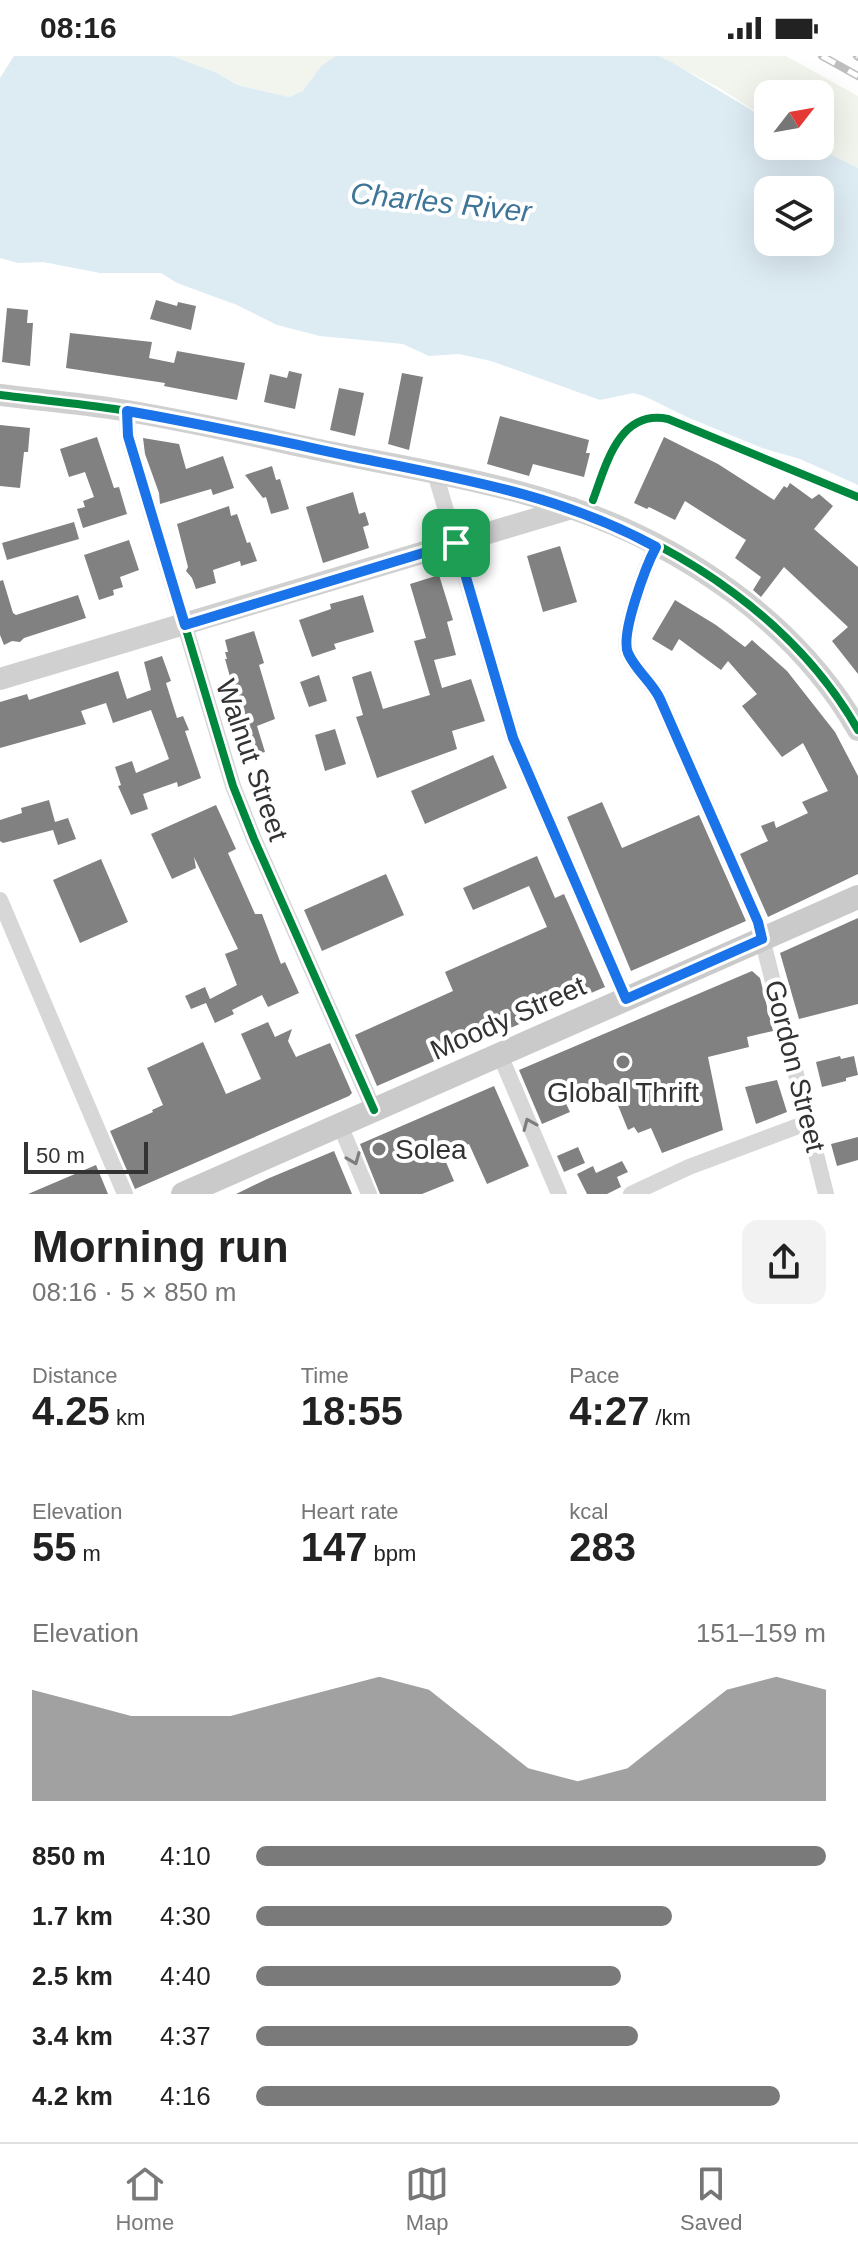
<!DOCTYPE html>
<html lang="en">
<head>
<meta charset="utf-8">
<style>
  body { margin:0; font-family:Arial,sans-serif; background:#f2f2f2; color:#222; height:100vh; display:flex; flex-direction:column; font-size:30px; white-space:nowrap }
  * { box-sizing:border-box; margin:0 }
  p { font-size:26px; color:#767676 }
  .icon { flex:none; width:44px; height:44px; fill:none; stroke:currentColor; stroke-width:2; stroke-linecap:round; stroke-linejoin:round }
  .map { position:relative; height:1138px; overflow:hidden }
  .drawer { display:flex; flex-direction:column; background:#fff; flex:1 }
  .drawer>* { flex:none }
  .needle { width:52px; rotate:59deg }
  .tools { position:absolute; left:754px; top:24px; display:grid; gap:16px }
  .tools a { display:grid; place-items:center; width:80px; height:80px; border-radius:16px; background:#fff; box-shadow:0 8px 32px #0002; font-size:40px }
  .scale { position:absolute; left:24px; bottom:20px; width:124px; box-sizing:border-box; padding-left:8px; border:4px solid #333; border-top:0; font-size:22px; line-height:28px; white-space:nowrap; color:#333; -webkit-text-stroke:6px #fff; paint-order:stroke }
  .pin { position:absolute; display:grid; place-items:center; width:68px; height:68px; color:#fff; margin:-34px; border-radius:16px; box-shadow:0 4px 12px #0006 }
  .round { display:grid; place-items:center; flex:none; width:84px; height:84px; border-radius:16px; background:#f2f2f2 }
  .head { display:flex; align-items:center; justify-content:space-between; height:136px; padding:0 32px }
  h1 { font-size:44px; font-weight:600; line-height:60px }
  .stats { display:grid; grid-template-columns:repeat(3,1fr); gap:12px; height:136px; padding:8px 32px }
  .stats div { display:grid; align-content:center }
  .stats b { font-size:40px; font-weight:600 }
  .stats small { font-size:22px; font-weight:400 }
  .stats p { font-size:22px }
  .chart { height:224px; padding:16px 32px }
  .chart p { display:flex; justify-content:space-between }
  .chart svg { width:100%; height:144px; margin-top:8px; fill:#7a7a7a; opacity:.7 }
  ul { padding:0 32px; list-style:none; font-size:26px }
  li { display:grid; grid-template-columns:128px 96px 1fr; align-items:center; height:60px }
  li i { height:20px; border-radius:10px; background:#7a7a7a }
  .status { display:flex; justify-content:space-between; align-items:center; height:56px; padding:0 40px; background:#fff; direction:ltr }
  .status svg { height:22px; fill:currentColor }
  .tabs { display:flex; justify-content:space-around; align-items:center; height:112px; border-top:2px solid #e0e0e0; background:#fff; font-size:22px; color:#767676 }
  .tabs a { display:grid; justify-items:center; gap:4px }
  .tabs .current { color:#7a7a7a }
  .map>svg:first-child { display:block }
  .green { fill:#f1f5ed }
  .water { fill:#ddebf3; fill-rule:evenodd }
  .building { fill:#818181 }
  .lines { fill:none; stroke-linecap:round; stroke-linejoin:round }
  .street { stroke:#d7d7d7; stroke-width:16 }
  .secondary { stroke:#d0d0d0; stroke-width:22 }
  .primary { stroke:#cacaca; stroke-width:24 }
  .rail-casing { stroke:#bebebe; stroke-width:8 }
  .rail { stroke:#fff; stroke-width:5; stroke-dasharray:15; stroke-linecap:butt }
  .cycleway-casing { stroke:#fff; stroke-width:13 }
  .cycleway { stroke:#00873e; stroke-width:8 }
  .oneway { stroke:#7d7d7d }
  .route-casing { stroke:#fff; stroke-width:16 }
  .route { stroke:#1a73e8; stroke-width:10 }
  .poi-dot { fill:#7a7a7a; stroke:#fff; stroke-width:3 }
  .labels { text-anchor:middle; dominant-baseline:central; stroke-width:8; stroke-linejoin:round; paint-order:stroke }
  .street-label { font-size:28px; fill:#333; stroke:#fff }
  .poi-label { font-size:28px; fill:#333; stroke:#fff }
  .water-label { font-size:30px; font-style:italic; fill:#3f7597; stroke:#fff }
</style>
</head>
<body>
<div class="status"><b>08:16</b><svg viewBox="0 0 49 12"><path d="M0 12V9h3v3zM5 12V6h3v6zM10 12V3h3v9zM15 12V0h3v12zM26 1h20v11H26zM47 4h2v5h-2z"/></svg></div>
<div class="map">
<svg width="858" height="1138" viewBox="0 0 858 1138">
  <rect width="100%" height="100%" fill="#fff"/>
  <path class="green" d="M172,0H336L321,10L303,35L289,41L237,29L217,17Z
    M659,0H786L858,40V112L814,90H820V38H768V64L721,33Z"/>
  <path class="water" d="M14,0H172L217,17L237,29L289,41L303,35L321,10L336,0H659L673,7L768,64V90H814L858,112V429L800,403L762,392L687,361L644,340L633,337L600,344L491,305L459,298L429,300L403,288L320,280L277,269L237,249L177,227L161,217H100L43,206L18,207L0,202V22ZM768,134H820V186H768Z"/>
  <path class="building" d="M156,244L177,250L178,246L196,250L191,274L150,263Z
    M7,252L28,254L27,267H33L30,310L2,306Z
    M70,277L152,286L149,302L174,307L177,295L245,307L237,344L164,330L165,327L66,312Z
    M289,315L302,318L295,353L264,346L270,318L287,322Z
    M402,317L423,321L409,394L388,388Z
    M339,332L364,337L355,380L330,374Z
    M500,360L589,384L586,397H590L584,421L533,408L529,420L487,408Z
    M0,369L30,372L28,396H24L20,432L0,430Z
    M97,381L114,432L119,431L127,458L83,472L77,453L85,451L83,445L94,441L85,416L69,421L60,393Z
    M664,381L718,408L774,444L784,430L787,432L790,427L812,443L819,438L833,450L814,473L858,511V618L832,585L848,571L784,511L761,541L753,534L761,521L735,502L746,484L685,445L675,464L649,451L647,453L634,447Z
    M143,382L179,388L186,413L223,400L234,432L213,439L211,433L160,448L159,437L145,398Z
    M272,410L276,424L280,423L289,453L271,458L266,441L263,442L245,419Z
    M353,436L359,458L365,456L369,469L363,471L369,492L323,507L306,451Z
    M229,450L231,460L237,458L247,487L250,486L257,505L241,510L240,505L213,514L216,527L196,533L192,522L186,515L188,511L177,468Z
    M74,466L79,483L7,504L2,487Z
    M129,484L139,514L120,521L123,531L113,534L114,539L99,544L84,499Z
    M560,490L577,546L543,556L527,500Z
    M439,519L453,564L447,566L456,599L434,604L442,632L471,623L485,665L452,675L457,693L377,722L356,661L363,659L352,621L371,615L383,653L430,639L414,585L426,582L410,528Z
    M3,524L13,557L16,559L78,539L86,562L24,582L20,586L12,585L4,589L0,579V525Z
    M363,539L374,576L334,588L336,593L312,601L299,564L331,553L330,548Z
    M675,544L716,569L745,591L752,584L787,615L835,676L858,720V818L768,861L740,798L768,785L761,770L774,765L776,772L808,757L802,746L828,735L803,687L782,701L742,650L757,638L728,605L721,614L679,583L672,595L652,583Z
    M254,575L264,607L259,609L275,663L257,670L265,696L247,701L236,664L233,659L230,660L224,638L234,635L225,603H227L225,596H228L225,584Z
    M162,600L171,625L166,627L177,662L183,660L189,674L185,675L201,722L178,731L177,726L143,738L148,753L131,759L118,730L121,729L115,711L132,705L136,717L169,703L151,654L113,667L106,647L81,655L86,668L0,692V646L27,638L29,644L118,615L127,643L151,634L144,606Z
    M319,619L327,645L309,651L300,626Z
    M335,673L346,708L325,715L315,679Z
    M493,699L507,732L425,768L411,735Z
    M49,744L55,766L68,762L76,783L58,789L53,774L3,787L0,785V764L22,757L21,752Z
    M602,746L622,792L699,759L746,865L631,915L567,761Z
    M216,749L236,793L228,797L255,858H262L281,908L285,906L299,937L268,951L262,939L232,954L234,958L215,967L206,947L191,953L185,940L205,931L210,943L237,929L225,898L238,893L194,801L196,812L172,823L151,778Z
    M537,800L555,842L564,838L605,931L377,1030L355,979L453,935L445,916L547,871L529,830L473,854L463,832Z
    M101,803L128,866L80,887L53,824Z
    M386,818L404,859L322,895L304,854Z
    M858,862V948L799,963L780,897Z
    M752,915L760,922L773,975L747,981L749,991L708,1001L723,1074L662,1097L651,1072L638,1077L634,1071L628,1074L615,1042L596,1044L561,1037L570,1056L542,1068L519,1014Z
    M268,966L275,981L292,973L288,985L296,1001L330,987L352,1037L349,1040L135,1133L110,1075L153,1056L152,1054L163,1049L147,1012L203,986L226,1038L261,1023L241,978Z
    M840,1000L841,1003L854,1000L858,1019L846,1022V1025L822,1031L816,1006Z
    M777,1024L787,1056L756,1068L745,1031Z
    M494,1030L529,1110L487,1128L469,1088L443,1099L454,1125L422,1138H380L360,1088Z
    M858,1081V1104L837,1110L831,1088Z
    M578,1091L585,1107L564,1116L557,1100Z
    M334,1095L352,1138H236L267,1123Z
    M622,1105L628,1116L617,1121L621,1131L607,1138H587L577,1118L593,1110L596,1117Z
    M96,1109L108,1138H28Z"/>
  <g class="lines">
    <path class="street" d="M127,355L128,380L233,730L254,783L374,1054
      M435,417L513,682L626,943
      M656,491C646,509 620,579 628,597C636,615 652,626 660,643L758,866L826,1138
      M0,844L125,1138
      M500,999L559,1138
      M340,1069L369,1138
      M631,1138L689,1111L809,1066"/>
    <path class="secondary" d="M0,339C38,344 77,347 115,353C186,364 258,381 329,396C409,412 493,425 571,452C685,491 797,567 858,674
      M0,623L572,452"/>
    <path class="primary" d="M183,1138L858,841"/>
    <defs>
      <path id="rail" d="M822,0L858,20
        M857,0L858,1"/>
    </defs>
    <use href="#rail" class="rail-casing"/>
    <use href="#rail" class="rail"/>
    <defs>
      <path id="cycleway" d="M0,339C38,344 77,347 115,353C186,364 258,381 329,396C409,412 493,425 571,452C685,491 797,567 858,674
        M127,355L128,380L233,730L254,783L374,1054
        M593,444C606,409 619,353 668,363L858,441"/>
    </defs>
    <use href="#cycleway" class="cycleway-casing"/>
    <use href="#cycleway" class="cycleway"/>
  </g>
  <defs><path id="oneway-chevron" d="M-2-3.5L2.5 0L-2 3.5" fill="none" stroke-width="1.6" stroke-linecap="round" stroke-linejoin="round" transform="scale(2)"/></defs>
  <g class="oneway">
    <use href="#oneway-chevron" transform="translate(529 1068) rotate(-113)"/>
    <use href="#oneway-chevron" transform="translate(354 1103) rotate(68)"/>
  </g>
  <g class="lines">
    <defs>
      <path id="route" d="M127,355C203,368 279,385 354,401C458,422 562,439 656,491C646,510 620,578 628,597C636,615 652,626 660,643L758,866L762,883L626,943L513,682L456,487L185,569L128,380Z"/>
    </defs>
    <use href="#route" class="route-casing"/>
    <use href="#route" class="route"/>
  </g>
  <g class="poi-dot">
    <circle cx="623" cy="1006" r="8"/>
    <circle cx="379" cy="1093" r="8"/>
  </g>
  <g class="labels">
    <g class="street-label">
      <text transform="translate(252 704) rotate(71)">Walnut Street</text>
      <text transform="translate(508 962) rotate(-24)">Moody Street</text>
      <text transform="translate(795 1010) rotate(76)">Gordon Street</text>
    </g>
    <g class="poi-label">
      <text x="623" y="1036">Global Thrift</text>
      <text x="395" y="1093" text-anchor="start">Solea</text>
    </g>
    <g class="water-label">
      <text transform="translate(441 146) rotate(6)">Charles River</text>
    </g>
  </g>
</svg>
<div class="tools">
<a><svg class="needle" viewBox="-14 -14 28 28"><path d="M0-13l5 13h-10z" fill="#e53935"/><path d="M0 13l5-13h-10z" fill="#767676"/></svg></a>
<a><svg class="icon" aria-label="layers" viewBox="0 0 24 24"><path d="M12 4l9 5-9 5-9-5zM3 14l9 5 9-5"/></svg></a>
</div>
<div class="scale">50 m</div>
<div class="pin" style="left:456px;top:487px;background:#1e9e55"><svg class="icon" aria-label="arrive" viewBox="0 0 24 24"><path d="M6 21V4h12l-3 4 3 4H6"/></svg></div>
</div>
<section class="drawer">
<div class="head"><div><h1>Morning run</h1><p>08:16 · 5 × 850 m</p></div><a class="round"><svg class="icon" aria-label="share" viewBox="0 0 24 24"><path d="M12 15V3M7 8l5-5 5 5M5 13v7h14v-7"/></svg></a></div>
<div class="stats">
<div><p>Distance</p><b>4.25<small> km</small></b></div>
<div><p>Time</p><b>18:55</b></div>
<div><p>Pace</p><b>4:27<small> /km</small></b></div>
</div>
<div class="stats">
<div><p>Elevation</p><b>55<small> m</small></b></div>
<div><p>Heart rate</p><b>147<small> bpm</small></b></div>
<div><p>kcal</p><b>283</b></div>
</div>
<div class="chart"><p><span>Elevation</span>151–159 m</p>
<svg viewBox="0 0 160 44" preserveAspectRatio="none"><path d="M0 44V10L10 14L20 18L30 18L40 18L50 14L60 10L70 6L80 10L90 22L100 34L110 38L120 34L130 22L140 10L150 6L160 10V44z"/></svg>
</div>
<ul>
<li><b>850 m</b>4:10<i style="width:100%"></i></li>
<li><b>1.7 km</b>4:30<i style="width:73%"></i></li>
<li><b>2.5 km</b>4:40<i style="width:64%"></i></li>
<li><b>3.4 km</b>4:37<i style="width:67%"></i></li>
<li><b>4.2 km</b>4:16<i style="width:92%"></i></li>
</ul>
</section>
<nav class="tabs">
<a class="current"><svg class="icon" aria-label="home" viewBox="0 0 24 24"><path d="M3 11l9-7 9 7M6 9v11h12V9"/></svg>Home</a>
<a><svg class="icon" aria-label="map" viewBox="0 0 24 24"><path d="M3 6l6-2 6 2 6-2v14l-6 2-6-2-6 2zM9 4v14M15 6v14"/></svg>Map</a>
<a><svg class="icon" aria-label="saved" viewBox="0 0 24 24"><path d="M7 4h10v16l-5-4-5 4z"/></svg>Saved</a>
</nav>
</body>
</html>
